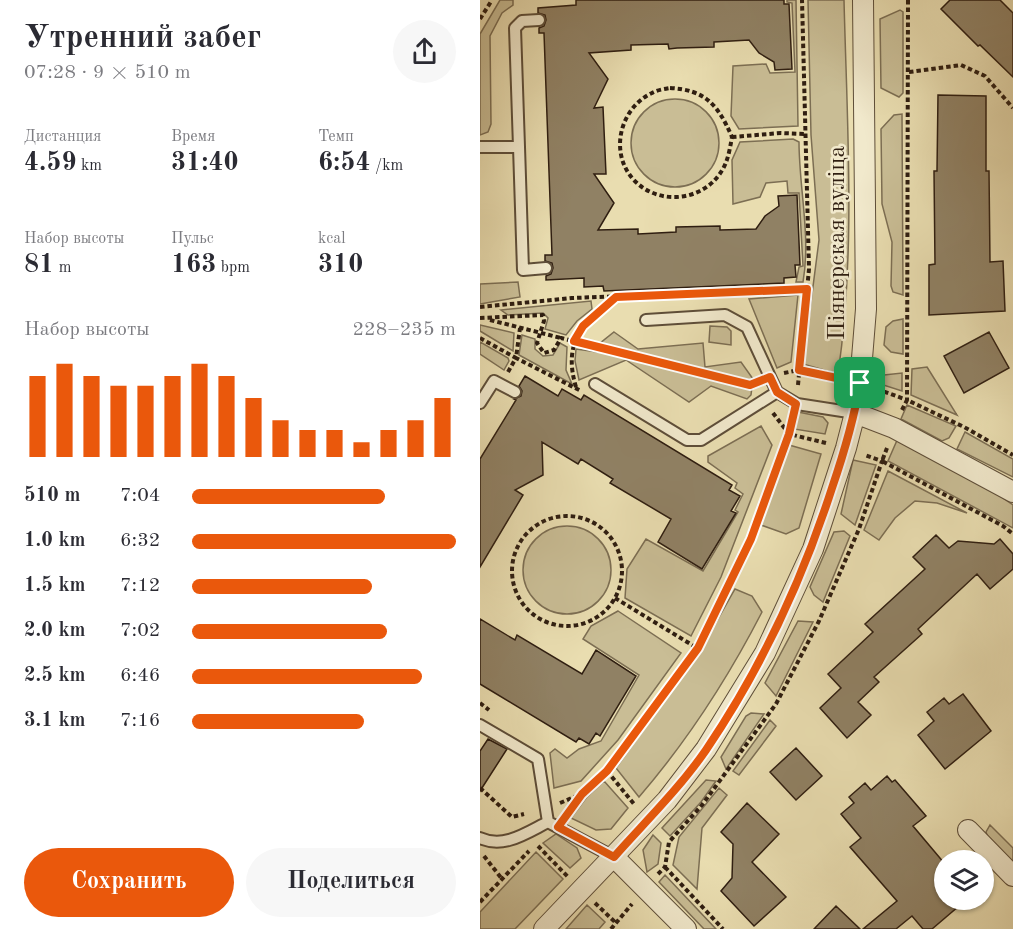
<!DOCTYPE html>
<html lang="ru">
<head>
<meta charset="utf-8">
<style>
  body { margin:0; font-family:"Old Standard TT",serif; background:#f7f7f7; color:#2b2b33; height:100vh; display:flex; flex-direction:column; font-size:22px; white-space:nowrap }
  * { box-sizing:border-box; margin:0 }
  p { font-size:20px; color:#7c7c81 }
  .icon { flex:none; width:33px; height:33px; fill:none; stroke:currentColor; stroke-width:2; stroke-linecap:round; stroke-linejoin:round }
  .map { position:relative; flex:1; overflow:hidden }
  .details { display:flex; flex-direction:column; background:#fff; width:480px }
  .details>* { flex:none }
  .buttons { position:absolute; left:454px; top:850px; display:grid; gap:12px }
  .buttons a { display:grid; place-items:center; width:60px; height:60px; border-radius:50%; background:#fff; box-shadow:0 2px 4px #0004; font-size:30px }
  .pin { position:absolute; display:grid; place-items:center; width:51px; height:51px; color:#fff; margin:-26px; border-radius:12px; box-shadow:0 3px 9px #0006 }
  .round { display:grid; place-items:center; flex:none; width:63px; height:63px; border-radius:32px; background:#f7f7f7 }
  .summary { display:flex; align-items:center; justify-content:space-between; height:102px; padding:0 24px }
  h1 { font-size:33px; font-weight:800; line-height:45px }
  .metrics { display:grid; grid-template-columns:repeat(3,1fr); gap:9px; height:102px; padding:6px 24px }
  .metrics div { display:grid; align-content:center }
  .metrics b { font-size:26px; font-weight:800 }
  .metrics small { font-size:16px; font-weight:400 }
  .metrics p { font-size:16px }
  .chart { height:168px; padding:12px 24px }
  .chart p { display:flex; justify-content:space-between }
  .chart svg { width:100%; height:108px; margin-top:6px; stroke:#ea580c; stroke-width:6 }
  .button { display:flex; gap:12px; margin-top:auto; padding:12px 24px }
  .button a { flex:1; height:69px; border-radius:36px; background:#ea580c; color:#fff; font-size:24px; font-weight:800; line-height:69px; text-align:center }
  .button a+a { background:#f7f7f7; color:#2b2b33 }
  ul { padding:0 24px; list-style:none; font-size:20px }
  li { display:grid; grid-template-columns:96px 72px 1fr; align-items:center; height:45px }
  li i { height:15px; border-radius:8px; background:#ea580c }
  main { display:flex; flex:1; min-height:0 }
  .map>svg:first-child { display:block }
  .green { fill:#c9bd95; stroke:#7c6e53; stroke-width:1.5 }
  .building { fill:#908164; stroke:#2f1e11; stroke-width:1.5 }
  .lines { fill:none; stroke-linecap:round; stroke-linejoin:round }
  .lane-casing { stroke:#5e4e39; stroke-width:14 }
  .street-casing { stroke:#5e4e39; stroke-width:22 }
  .path { stroke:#2f1e11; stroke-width:4; stroke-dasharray:4.5 3; stroke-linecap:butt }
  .lane { stroke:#f1e9cc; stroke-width:10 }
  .street { stroke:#f1e9cc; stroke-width:20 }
  .route-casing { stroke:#fff; stroke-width:12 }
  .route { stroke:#ea580c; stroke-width:8 }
  .labels { text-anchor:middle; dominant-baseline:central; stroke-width:5; stroke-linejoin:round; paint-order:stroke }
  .street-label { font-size:24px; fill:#2f1e11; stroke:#f1e9cc }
</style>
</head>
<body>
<main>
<section class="details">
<div class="summary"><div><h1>Утренний забег</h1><p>07:28 · 9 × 510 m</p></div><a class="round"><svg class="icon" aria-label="share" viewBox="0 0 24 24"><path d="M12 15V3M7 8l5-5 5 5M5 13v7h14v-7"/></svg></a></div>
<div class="metrics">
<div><p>Дистанция</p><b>4.59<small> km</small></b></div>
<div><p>Время</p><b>31:40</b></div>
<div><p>Темп</p><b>6:54<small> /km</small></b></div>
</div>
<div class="metrics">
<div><p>Набор высоты</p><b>81<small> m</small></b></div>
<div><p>Пульс</p><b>163<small> bpm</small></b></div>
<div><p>kcal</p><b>310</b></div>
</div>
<div class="chart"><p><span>Набор высоты</span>228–235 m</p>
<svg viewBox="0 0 160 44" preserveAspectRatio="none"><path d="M5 44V11M15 44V6M25 44V11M35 44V15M45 44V15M55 44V11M65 44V6M75 44V11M85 44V20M95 44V29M105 44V33M115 44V33M125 44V38M135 44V33M145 44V29M155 44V20"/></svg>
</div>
<ul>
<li><b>510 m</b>7:04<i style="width:73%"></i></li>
<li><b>1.0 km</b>6:32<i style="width:100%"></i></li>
<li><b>1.5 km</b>7:12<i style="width:68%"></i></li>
<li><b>2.0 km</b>7:02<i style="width:74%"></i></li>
<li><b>2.5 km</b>6:46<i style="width:87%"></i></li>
<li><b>3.1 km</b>7:16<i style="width:65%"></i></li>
</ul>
<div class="button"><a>Сохранить</a><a>Поделиться</a></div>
</section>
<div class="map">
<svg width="533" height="929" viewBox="0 0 533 929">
  <rect width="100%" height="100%" fill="#e9ddb0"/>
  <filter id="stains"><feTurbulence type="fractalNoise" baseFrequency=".00333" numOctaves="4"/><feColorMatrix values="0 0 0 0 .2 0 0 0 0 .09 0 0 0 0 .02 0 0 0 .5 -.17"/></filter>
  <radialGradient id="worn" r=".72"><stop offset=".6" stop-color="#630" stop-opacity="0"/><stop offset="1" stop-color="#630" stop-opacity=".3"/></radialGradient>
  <path class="green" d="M20,0H33V5L22,13L10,36L11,124L8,132L0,135V34Z
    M307,0H316L318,126L259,129L251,116L253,66L286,64L290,73L315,72L312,3L307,2Z
    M328,0H364C367,124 376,251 358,374L323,364L339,240L331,135Z
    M420,10L423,12V93L419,97L401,88L400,19Z
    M151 143a44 44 0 1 1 88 0a44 44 0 1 1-88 0Z
    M422,114L423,295L413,292L411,286L412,242L402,204L401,129L414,115Z
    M313,139L319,142C319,188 331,236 323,282H316L319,267L323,266L319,193H308L307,181L286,183L280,197L253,204L252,160L260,142Z
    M38,282L40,297L0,304V284Z
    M318,295L311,362L297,368L269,299Z
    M111,301L112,309L97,321L86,335L65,329L68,318L63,313L28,315L21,310Z
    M423,319V354L411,352L404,345L406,327L413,321Z
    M0,325L34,333L33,351L0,331Z
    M230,326L247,327L251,331V345L229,342Z
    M134,332L158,349L223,343L225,367L261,362L273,379L271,395L267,399L231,386L209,402L146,360L99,380L95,361L96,349L117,352L119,344Z
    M42,335L55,339V349L63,356L73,355L80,343L87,347L86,370L92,384L39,355Z
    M0,342L28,358L29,361L24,370L0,354Z
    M447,367L477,415L431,395L432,369Z
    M422,373V391L394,382L395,376Z
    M427,405L476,426L469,438L462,441L421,419Z
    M318,412L343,417L348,423L345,434L314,429Z
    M281,426L292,445L241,577L211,636L145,598L147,569L166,539L223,571L258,512L255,510L263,494L255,488L257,483L228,462V456Z
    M485,432L533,459V477L477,449Z
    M418,438L504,485L533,505V528L408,461Z
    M309,445L341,454L319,528L306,534L281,525Z
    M373,460L396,465L375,525L361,514Z
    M408,471L487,513L457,503L435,501L415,518L399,540L384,530Z
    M43 570a44 44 0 1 1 88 0a44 44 0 1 1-88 0Z
    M364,531L370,536L343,602L334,595L330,587L354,532Z
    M255,589L272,596L282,612C247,680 209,739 159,797L136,768L218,654Z
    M138,611L201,653L138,740L101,781L74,788L70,753L75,749L87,758L99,749L121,741L159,675L103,639L111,626Z
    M318,621L333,622L296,696L285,683Z
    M271,713L284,714L246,769L241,757L266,716Z
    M290,720L296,726L259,775L253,771Z
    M226,780L236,781L221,802L190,836L182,828Z
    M124,781L148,808L131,829L116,830L91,818L106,798Z
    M239,788L247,795L222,828L217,889L193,865L199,837Z
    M510,825L533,848V865L509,841L506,832Z
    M76,834L97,848L101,858L90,868L63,843Z
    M173,835L181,843L178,864L167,872L163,850Z
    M56,852L83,879L35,929H0V912Z
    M185,875L236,929H224L179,882Z
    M107,905L125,922L119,929H86Z"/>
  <path class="building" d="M96,0H304V4H309L312,69L295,70L294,62L279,53L269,40L234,42V47L197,48L189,49L188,44L151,45V50L109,53L128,79L114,108L123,107L126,174H114L134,203L118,230L158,229V234L196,232V227L240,226V230L276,229L285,216L299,206L298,196L317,195L320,265H315L316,277L304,278V283L124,291L123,286L104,287V278L66,280V276L71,274L73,268L72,263L65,261V255H72L64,33H59V28L64,26L66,20L65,15L58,13V8L96,5Z
    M470,0H520L533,13V77L500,45L498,46L461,9Z
    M458,95L506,96V171H509L510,262L523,261L525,311L449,315V265L455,264L454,171H457Z
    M509,332L529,368L484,393L464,356Z
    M45,376L78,396L82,389L101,400L104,395L252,485L249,490L260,496L251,511L256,513L222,569L178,542L191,519L130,483L133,479L101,459L98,464L62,442L63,475L35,490L43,495L0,567V459L36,400L34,399L41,396L42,391L39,386Z
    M456,535L469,548L478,541L514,544L520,539L533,554V569L510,589L497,574L438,629L442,634L394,677L399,682L378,702L391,715L367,738L340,708L361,688L348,674L393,632L385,624L445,569L433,557Z
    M0,619L35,640L37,635L102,674L116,650L156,676L120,736L116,733L109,744L99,738L96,742L0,684Z
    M483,694L511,731L465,769L438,735L454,721L447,712L464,698L469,704Z
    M8,739L27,749L0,791V751Z
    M316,748L342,776L316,800L290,772Z
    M407,776L412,782L415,780L446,816L433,826L465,864V900H486L452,929H443L432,916L416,929H383L417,901L370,847L381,838L361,814L374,803L369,797L385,783L391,790Z
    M267,803L299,834L272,862L306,897L274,926L241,891L252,878L253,844L241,832Z
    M356,906L380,929H334Z"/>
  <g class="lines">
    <defs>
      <path id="lane" d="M0,147H39L43,270L66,268
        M39,147L35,28L42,21L59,20
        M166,320L245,315L267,327L297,392L317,404L375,413
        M115,384L207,440H221L297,392
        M0,403L14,381L35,392
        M0,725L58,759L68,822
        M0,838C24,849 46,833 68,822L134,857"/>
      <path id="street" d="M375,413L414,428L533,492
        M488,830L533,876
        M134,857L206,929
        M64,929L187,800L226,749L285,653L333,549L366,448L375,413L380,383L386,309L383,0"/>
    </defs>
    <use href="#lane" class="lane-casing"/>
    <use href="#street" class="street-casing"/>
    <path class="path" d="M0,19L12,0
      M429,72L481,65L505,76L533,108
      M190,88C226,90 238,105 252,137C250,148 248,162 241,172C222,202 177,206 153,179C129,152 140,108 172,93C177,90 184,89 190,88Z
      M252,137L301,133L325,134
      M0,307L92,298L327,289
      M0,318L63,315L64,321L57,343L64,353L74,350L81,338L270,385L277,382
      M10,320L81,338
      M0,338L36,358L40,328
      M28,372L36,358L101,391
      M304,373L319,370L362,379
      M318,385L329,269L322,0
      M96,387C83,344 101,323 134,298
      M397,389L427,400L428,0
      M422,410L427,400L484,427L533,455
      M293,413L309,434L346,443
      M407,448L402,461L523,526L533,534
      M32 571a55 55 0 1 1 110 0a55 55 0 1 1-110 0Z
      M135,598L217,648
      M0,703L9,710
      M127,771L154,804
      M0,788L32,817L44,814
      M80,803L101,794
      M87,815L101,794L127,771L217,648L271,539L313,419
      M58,846L88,877
      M4,856L22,879
      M185,867L243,929
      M178,874L185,867L189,842L222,805L296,704L339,621L379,529L402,461L385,455
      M0,902L49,851
      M115,903L136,923
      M131,929L152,904"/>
    <use href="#lane" class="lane"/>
    <use href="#street" class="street"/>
  </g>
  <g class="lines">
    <defs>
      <path id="route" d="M327,289L319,370L380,383C374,419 364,453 352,488C322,581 281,669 226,750C199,789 165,822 134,857L78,827L102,794L127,771L218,648L271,539L309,434L316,404L297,392L290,377L270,385L94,341L103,326L136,297Z"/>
    </defs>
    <use href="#route" class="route-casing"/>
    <use href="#route" class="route"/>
  </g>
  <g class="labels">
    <g class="street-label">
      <text transform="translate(358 243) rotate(-90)">Піянерская вуліца</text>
    </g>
  </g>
  <rect width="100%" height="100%" filter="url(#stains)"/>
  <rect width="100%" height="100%" fill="url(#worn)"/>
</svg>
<div class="buttons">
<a><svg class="icon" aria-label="layers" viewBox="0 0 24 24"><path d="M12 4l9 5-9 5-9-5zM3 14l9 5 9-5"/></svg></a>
</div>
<div class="pin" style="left:380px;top:383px;background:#1e9e55"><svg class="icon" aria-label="arrive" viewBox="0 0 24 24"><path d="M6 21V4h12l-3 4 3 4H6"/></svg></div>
</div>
</main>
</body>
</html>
